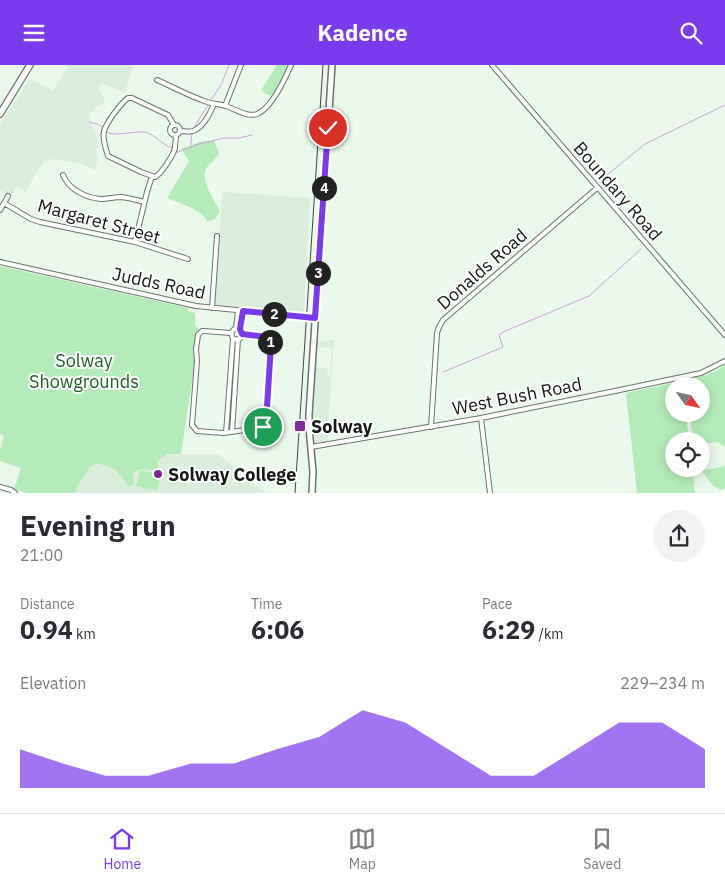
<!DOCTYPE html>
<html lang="en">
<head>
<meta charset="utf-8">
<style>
  body { margin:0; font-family:"IBM Plex Sans",sans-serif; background:#f2f2f3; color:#2b2b33; height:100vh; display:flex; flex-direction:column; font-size:19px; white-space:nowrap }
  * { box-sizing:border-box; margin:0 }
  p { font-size:16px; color:#7c7c81 }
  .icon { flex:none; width:28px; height:28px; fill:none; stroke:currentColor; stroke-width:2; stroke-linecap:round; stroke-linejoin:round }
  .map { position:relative; height:428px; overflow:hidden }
  .sheet { display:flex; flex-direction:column; background:#fff; flex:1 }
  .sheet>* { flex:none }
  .needle { width:32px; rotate:124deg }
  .buttons { position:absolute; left:665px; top:312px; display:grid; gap:10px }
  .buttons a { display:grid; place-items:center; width:45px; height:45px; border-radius:50%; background:#fff; box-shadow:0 2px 12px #0003; font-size:25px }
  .pin { position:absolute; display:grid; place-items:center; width:42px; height:42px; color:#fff; margin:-21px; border:2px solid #fff; border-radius:50%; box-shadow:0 1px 5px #0007 }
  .km { position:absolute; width:25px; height:25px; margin:-12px; border-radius:50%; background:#222; color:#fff; font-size:14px; line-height:25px; text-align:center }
  .round { display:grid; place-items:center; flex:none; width:52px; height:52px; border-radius:26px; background:#f2f2f3 }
  .headline { display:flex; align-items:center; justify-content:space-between; height:85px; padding:0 20px }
  h1 { font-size:28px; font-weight:700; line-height:38px }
  .figures { display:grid; grid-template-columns:repeat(3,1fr); gap:8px; height:85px; padding:5px 20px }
  .figures div { display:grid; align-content:center }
  .figures b { font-size:25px; font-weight:700 }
  .figures small { font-size:14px; font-weight:400 }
  .figures p { font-size:14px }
  .chart { height:140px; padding:10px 20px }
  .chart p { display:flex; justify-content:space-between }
  .chart svg { width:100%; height:90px; margin-top:5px; fill:#7c3aed; opacity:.7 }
  header { display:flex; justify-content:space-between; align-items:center; height:65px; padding:0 20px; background:#7c3aed; color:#fff; font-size:22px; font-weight:700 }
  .tabs { display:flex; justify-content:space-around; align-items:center; height:70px; border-top:1px solid #e1e1e2; background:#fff; font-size:14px; color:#7c7c81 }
  .tabs a { display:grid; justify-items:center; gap:2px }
  .tabs .selected { color:#7c3aed }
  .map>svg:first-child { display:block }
  .built { fill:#daeedb }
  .green { fill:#b3ecb8 }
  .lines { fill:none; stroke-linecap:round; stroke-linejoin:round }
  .stream { stroke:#d19ede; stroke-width:1 }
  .minor-casing { stroke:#687469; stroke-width:6 }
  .major-casing { stroke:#687469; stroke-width:8 }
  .highway-casing { stroke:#687469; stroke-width:8 }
  .minor { stroke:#fff; stroke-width:4 }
  .major { stroke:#fff; stroke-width:5 }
  .highway { stroke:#fff; stroke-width:5.5 }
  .rail { stroke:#404741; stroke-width:1 }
  .route-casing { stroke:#fff; stroke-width:10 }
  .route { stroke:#7c3aed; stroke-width:6 }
  .poi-dot { fill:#832a98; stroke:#fff; stroke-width:2 }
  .labels { text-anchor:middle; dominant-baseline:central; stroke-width:4; stroke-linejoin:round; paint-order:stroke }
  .street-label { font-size:18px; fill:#141915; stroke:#fff }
  .park-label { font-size:18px; fill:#1b5e28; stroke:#fff }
  .poi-label { font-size:18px; font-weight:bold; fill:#141915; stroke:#fff; text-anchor:start }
</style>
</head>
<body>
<header><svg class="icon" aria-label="menu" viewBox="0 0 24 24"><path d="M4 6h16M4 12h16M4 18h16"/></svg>Kadence<svg class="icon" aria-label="search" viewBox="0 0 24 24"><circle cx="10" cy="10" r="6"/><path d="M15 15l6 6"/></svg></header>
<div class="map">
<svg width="725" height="428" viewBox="0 0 725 428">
  <rect width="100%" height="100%" fill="#ebf9ec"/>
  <path class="built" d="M65,0H133L125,28L102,18L99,23L104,33V37L101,40L95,42L96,45L89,48L91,55L90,56L99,77L100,83L96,84L98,97L96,98L97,106L82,99L55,94L44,96L25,127L17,121L11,131L0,125V60L29,14L53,25L68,2Z
    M222,127L310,133L304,249L220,242L215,240Z
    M334,274L327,377L324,378L322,376H319L317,379L315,378L313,340L316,305L317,302L326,303L328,304L327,311H332V309L330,308L332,283L318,282V277Z
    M89,388L120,390L218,389L266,428H60Z"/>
  <path class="green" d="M277,0H291L274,31L268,30L261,25Z
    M214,75L219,88C216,95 209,98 206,104C200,114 215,137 220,146L214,155L207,156C201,144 179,138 167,133L189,96L181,84L200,77Z
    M0,201L188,243V246L195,248V260L200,265L181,389H167L157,397L158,404L153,405L139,404L133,409V420L129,421L115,404L97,398L90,402L76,423L75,428H27L14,424L21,403L0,396V385L4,371L0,369Z
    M725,300V382L717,377L701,379V376H693L690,349H701V321H689L690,314L710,309Z
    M678,317L682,321H674V349H686L689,376H674V404H693L695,428H637L626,328Z
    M725,399V423L721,425L712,420L702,406L724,401Z
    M140,405L161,410L157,425L151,424L150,425L136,421Z"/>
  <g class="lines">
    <path class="stream" d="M211,35L221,20L229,0
      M89,57L97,59L104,63
      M193,64L208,40
      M106,67C114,72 134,66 145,67C155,69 162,80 172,83
      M191,80V75L192,68
      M175,88L199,79L224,73H239L252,70
      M601,115L645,79L725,40
      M443,307L503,282L499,270L503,267L589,231L641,184"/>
    <defs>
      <path id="minor" d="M492,0L725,270
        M157,15C173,22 189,31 207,37C213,39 220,39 226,41C235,44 250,54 259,48C272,41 285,14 291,0
        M225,41L241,0
        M170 65a5 5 0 1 1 10 0a5 5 0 1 1-10 0Z
        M174,60L168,50L132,33H128C120,39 107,57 104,66C102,74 106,84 108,91L141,107L155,112C161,109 173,91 175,83C175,79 176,74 176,70
        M180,66C184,66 190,67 193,66C204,62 210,48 214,39
        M63,110C69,125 87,133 101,134C108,134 114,132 121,132C129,133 137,135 144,137
        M4,138L31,154L40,157L135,177L188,194
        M0,145L8,131
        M135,177L147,127L152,111
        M0,197L196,241L315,253
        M212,243L217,171
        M236,263L238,246
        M231.5 269a5.5 5.5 0 1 1 11 0a5.5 5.5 0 1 1-11 0Z
        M240,264L243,246
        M231,268L204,266H202L198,270L196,284L197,296L192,360L197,366L223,368L260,363L263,362L266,357L271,280L270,276L264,272L242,269
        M481,353L490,428
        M431,362L437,268L439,262L443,255L597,123
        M232,367L238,274
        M226,368L233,273
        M311,382L481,353L615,326L701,308L725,296
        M0,422L11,425L15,428"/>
      <path id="major" d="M312,428L313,407L309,362V349L332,0"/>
      <path id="highway" d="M0,49L30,0"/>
    </defs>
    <use href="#minor" class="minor-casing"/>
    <use href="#major" class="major-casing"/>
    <use href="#highway" class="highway-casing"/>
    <use href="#minor" class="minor"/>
    <use href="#major" class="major"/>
    <use href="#highway" class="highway"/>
    <path class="rail" d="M295,428L323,0"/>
  </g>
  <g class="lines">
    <defs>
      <path id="route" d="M263,362L266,357L271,280L270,276L267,272L242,269L240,264L243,246L315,253L328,63"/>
    </defs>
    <use href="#route" class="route-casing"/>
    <use href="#route" class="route"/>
  </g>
  <g class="poi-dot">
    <rect x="294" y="355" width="12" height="12" rx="2.5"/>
    <circle cx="158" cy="409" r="5"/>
  </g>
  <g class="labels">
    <g class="street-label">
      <text transform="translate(618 126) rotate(49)">Boundary Road</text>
      <text transform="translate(99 156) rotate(15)">Margaret Street</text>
      <text transform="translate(482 204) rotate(-41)">Donalds Road</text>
      <text transform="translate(159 218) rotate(12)">Judds Road</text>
      <text transform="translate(517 331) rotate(-11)">West Bush Road</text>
    </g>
    <g class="park-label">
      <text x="84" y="295">Solway<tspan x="84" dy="21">Showgrounds</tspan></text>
    </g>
    <g class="poi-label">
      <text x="311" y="361">Solway</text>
      <text x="168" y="409">Solway College</text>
    </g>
  </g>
</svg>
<div class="buttons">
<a><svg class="needle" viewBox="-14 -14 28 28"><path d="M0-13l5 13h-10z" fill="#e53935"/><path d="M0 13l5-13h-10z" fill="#7c7c81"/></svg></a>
<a><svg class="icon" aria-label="locate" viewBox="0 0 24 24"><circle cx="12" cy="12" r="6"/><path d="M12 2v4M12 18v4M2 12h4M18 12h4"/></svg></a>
</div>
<div class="pin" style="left:263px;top:362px;background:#1e9e55"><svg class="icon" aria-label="arrive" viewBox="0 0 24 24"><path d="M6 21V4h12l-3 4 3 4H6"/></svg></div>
<div class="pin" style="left:328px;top:63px;background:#d93025"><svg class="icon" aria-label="check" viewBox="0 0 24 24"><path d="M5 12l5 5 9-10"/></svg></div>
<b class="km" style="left:270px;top:277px">1</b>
<b class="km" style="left:274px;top:249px">2</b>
<b class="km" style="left:318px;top:208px">3</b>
<b class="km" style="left:324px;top:123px">4</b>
</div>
<section class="sheet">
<div class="headline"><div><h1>Evening run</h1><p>21:00</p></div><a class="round"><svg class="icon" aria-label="share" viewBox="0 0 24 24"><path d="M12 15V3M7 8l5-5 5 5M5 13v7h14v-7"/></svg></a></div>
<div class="figures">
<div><p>Distance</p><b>0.94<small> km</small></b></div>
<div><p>Time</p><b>6:06</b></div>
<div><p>Pace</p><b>6:29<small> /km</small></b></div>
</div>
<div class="chart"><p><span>Elevation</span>229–234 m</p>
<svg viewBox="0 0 160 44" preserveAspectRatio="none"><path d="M0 44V25L10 32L20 38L30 38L40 32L50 32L60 25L70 19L80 6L90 12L100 25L110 38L120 38L130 25L140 12L150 12L160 25V44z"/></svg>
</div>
</section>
<nav class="tabs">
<a class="selected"><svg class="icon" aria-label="home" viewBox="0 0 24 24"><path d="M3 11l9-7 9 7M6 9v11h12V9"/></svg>Home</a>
<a><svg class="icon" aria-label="map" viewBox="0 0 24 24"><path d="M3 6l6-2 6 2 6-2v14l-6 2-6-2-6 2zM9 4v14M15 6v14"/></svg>Map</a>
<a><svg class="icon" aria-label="saved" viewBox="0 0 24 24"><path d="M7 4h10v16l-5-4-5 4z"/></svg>Saved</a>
</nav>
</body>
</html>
